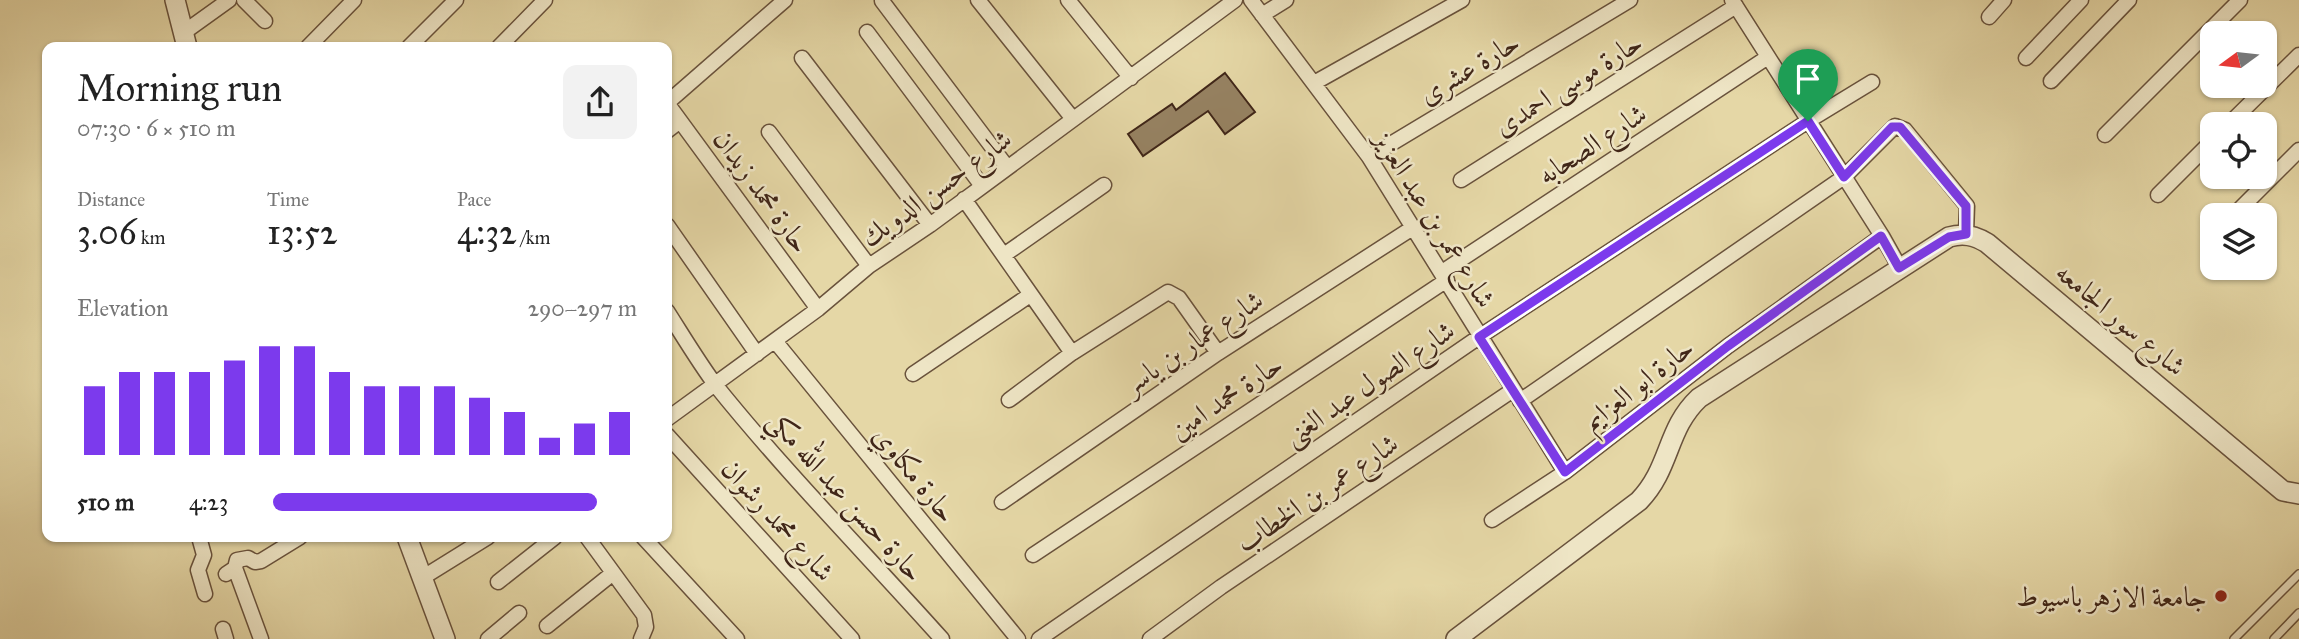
<!DOCTYPE html>
<html lang="en">
<head>
<meta charset="utf-8">
<style>
  body { margin:0; font-family:"IM FELL Great Primer",Amiri,serif; background:#f2f2f2; color:#222; height:100vh; display:flex; flex-direction:column; font-size:26px; white-space:nowrap }
  * { box-sizing:border-box; margin:0 }
  p { font-size:23px; color:#767676 }
  .icon { flex:none; width:38px; height:38px; fill:none; stroke:currentColor; stroke-width:2; stroke-linecap:round; stroke-linejoin:round }
  .map { position:relative; flex:1; overflow:hidden }
  .details { position:absolute; left:42px; top:42px; width:630px; height:500px; display:flex; flex-direction:column; background:#fff; border-radius:14px; box-shadow:0 2px 5px #0004 }
  .details>* { flex:none }
  .needle { width:46px; rotate:255deg }
  .controls { position:absolute; left:2200px; top:21px; display:grid; gap:14px }
  .controls a { display:grid; place-items:center; width:77px; height:77px; border-radius:14px; background:#fff; box-shadow:0 2px 5px #0004; font-size:35px }
  .pin { position:absolute; display:grid; place-items:center; width:60px; height:60px; color:#fff; margin:-72px -30px; border-radius:50% 50% 50% 0; rotate:-45deg; box-shadow:0 0 7px #0007 }
  .pin .icon { rotate:45deg }
  .round { display:grid; place-items:center; flex:none; width:74px; height:74px; border-radius:14px; background:#f2f2f2 }
  .headline { display:flex; align-items:center; justify-content:space-between; height:119px; padding:0 35px }
  h1 { font-size:38px; font-weight:600; line-height:52px }
  .figures { display:grid; grid-template-columns:repeat(3,1fr); gap:10px; height:119px; padding:7px 35px }
  .figures div { display:grid; align-content:center }
  .figures b { font-size:35px; font-weight:600 }
  .figures small { font-size:19px; font-weight:400 }
  .figures p { font-size:19px }
  .chart { height:196px; padding:14px 35px }
  .chart p { display:flex; justify-content:space-between }
  .chart svg { width:100%; height:126px; margin-top:7px; stroke:#7c3aed; stroke-width:6 }
  ul { padding:0 35px; list-style:none; font-size:23px }
  li { display:grid; grid-template-columns:112px 84px 1fr; align-items:center; height:52px }
  li i { height:18px; border-radius:9px; background:#7c3aed }
  .map>svg:first-child { display:block }
  .building { fill:#968262; stroke:#402618; stroke-width:2 }
  .lines { fill:none; stroke-linecap:round; stroke-linejoin:round }
  .service-casing { stroke:#69523c; stroke-width:10 }
  .minor-casing { stroke:#69523c; stroke-width:17 }
  .tertiary-casing { stroke:#69523c; stroke-width:22 }
  .service { stroke:#eee5c5; stroke-width:7 }
  .minor { stroke:#eee5c5; stroke-width:14 }
  .tertiary { stroke:#eee5c5; stroke-width:19 }
  .route-casing { stroke:#fff; stroke-width:14 }
  .route { stroke:#7c3aed; stroke-width:9 }
  .poi-dot { fill:#8f2418; stroke:#eee5c5; stroke-width:2.5 }
  .labels { text-anchor:middle; dominant-baseline:central; stroke-width:5; stroke-linejoin:round; paint-order:stroke }
  .street-label { font-size:28px; fill:#402618; stroke:#eee5c5 }
  .poi-label { font-size:28px; fill:#402618; stroke:#eee5c5; text-anchor:end }
</style>
</head>
<body>
<div class="map">
<svg width="2299" height="639" viewBox="0 0 2299 639">
  <rect width="100%" height="100%" fill="#e5d7a6"/>
  <filter id="stains"><feTurbulence type="fractalNoise" baseFrequency=".00286" numOctaves="4"/><feColorMatrix values="0 0 0 0 .2 0 0 0 0 .09 0 0 0 0 .02 0 0 0 .5 -.17"/></filter>
  <radialGradient id="worn" r=".72"><stop offset=".6" stop-color="#630" stop-opacity="0"/><stop offset="1" stop-color="#630" stop-opacity=".3"/></radialGradient>
  <path class="building" d="M1225,73L1255,112L1225,134L1208,111L1143,156L1128,134L1172,104L1176,110Z"/>
  <g class="lines">
    <defs>
      <path id="service" d="M2234,639L2299,574
        M2274,639L2299,613"/>
      <path id="minor" d="M244,0L265,21
        M978,0L1073,119
        M1068,0L1131,78
        M1251,0L1369,157L1565,472
        M1732,0L1882,236L1900,268
        M882,1L1007,167
        M1262,15L1286,0
        M1989,17L2004,0
        M867,32L982,186
        M183,33L229,0
        M308,47L354,0
        M409,47L456,0
        M499,47L545,0
        M802,58L930,225
        M2026,58L2081,0
        M2051,81L2129,0
        M1314,83L1462,0
        M667,103L818,309
        M667,103L785,0
        M2229,124L2299,55
        M667,131L680,121
        M769,132L869,266
        M2105,135L2240,0
        M1369,157L1630,0
        M1461,180L1736,6
        M2158,195L2212,141
        M964,199L1072,353
        M2234,215L2299,150
        M667,225L757,354
        M1004,255L1104,185
        M1442,272L1768,57
        M667,311C683,336 699,363 717,387C788,475 867,555 942,639
        M775,341L1018,639
        M913,374L1030,295
        M1009,400L1072,353L1168,292L1179,298L1218,353
        M1520,401L1844,177L1895,126L1905,130L1967,206L1966,234
        M667,419L818,309L869,266L930,225L1235,0
        M667,435L852,639
        M1002,502L1218,353L1414,227
        M1492,520L1565,472L1728,346L1882,236
        M199,537L204,555L198,570L205,594
        M587,537L644,615L646,627L641,639
        M643,537L737,639
        M1033,555L1447,280
        M235,568L261,639
        M226,574L235,568L237,560L248,558L255,562L261,561L300,537
        M422,578L488,537
        M498,582L555,537
        M547,626L613,573
        M223,629L226,639
        M488,639L519,613
        M1039,639L1479,337L1808,121L1872,82
        M1150,639L1221,587L1513,390"/>
      <path id="tertiary" d="M175,0L187,47
        M407,537L445,639
        M1456,639L1639,501C1671,468 1666,429 1699,398L1949,237C1963,233 1974,235 1987,243L2283,491L2299,494"/>
    </defs>
    <use href="#service" class="service-casing"/>
    <use href="#minor" class="minor-casing"/>
    <use href="#tertiary" class="tertiary-casing"/>
    <use href="#service" class="service"/>
    <use href="#minor" class="minor"/>
    <use href="#tertiary" class="tertiary"/>
  </g>
  <g class="lines">
    <defs>
      <path id="route" d="M1808,121L1844,177L1892,127H1900L1966,206V234L1949,237L1899,268L1881,236L1728,346L1565,472L1479,337Z"/>
    </defs>
    <use href="#route" class="route-casing"/>
    <use href="#route" class="route"/>
  </g>
  <circle class="poi-dot" cx="2221" cy="596" r="7"/>
  <g class="labels">
    <g class="street-label">
      <text transform="translate(1469 68) rotate(-31)">حارة عشرى</text>
      <text transform="translate(1568 84) rotate(-32)">حارة موسى احمدى</text>
      <text transform="translate(1592 144) rotate(-33)">شارع الصحابه</text>
      <text transform="translate(936 188) rotate(-36)">شارع حسن الدويك</text>
      <text transform="translate(762 191) rotate(54)">حارة محمد زيدان</text>
      <text transform="translate(1435 219) rotate(58)">شارع عمر بن عبد العزيز</text>
      <text transform="translate(2121 319) rotate(40)">شارع سور الجامعه</text>
      <text transform="translate(1193 342) rotate(-34)">شارع عمار بن ياسر</text>
      <text transform="translate(1369 383) rotate(-34)">شارع الصول عبد الغنى</text>
      <text transform="translate(1638 384) rotate(-38)">حارة ابو العزايم</text>
      <text transform="translate(1226 397) rotate(-34)">حارة محمد امين</text>
      <text transform="translate(915 474) rotate(51)">حارة مكاوي</text>
      <text transform="translate(1317 493) rotate(-34)">شارع عمر بن الخطاب</text>
      <text transform="translate(846 496) rotate(48)">حارة حسن عبد الله مكي</text>
      <text transform="translate(778 520) rotate(48)">شارع محمد رشوان</text>
    </g>
    <g class="poi-label">
      <text x="2207" y="596">جامعة الازهر باسيوط</text>
    </g>
  </g>
  <rect width="100%" height="100%" filter="url(#stains)"/>
  <rect width="100%" height="100%" fill="url(#worn)"/>
</svg>
<div class="controls">
<a><svg class="needle" viewBox="-14 -14 28 28"><path d="M0-13l5 13h-10z" fill="#e53935"/><path d="M0 13l5-13h-10z" fill="#767676"/></svg></a>
<a><svg class="icon" aria-label="locate" viewBox="0 0 24 24"><circle cx="12" cy="12" r="6"/><path d="M12 2v4M12 18v4M2 12h4M18 12h4"/></svg></a>
<a><svg class="icon" aria-label="layers" viewBox="0 0 24 24"><path d="M12 4l9 5-9 5-9-5zM3 14l9 5 9-5"/></svg></a>
</div>
<div class="pin" style="left:1808px;top:121px;background:#1e9e55"><svg class="icon" aria-label="arrive" viewBox="0 0 24 24"><path d="M6 21V4h12l-3 4 3 4H6"/></svg></div>
<section class="details">
<div class="headline"><div><h1>Morning run</h1><p>07:30 · 6 × 510 m</p></div><a class="round"><svg class="icon" aria-label="share" viewBox="0 0 24 24"><path d="M12 15V3M7 8l5-5 5 5M5 13v7h14v-7"/></svg></a></div>
<div class="figures">
<div><p>Distance</p><b>3.06<small> km</small></b></div>
<div><p>Time</p><b>13:52</b></div>
<div><p>Pace</p><b>4:32<small> /km</small></b></div>
</div>
<div class="chart"><p><span>Elevation</span>290–297 m</p>
<svg viewBox="0 0 160 44" preserveAspectRatio="none"><path d="M5 44V20M15 44V15M25 44V15M35 44V15M45 44V11M55 44V6M65 44V6M75 44V15M85 44V20M95 44V20M105 44V20M115 44V24M125 44V29M135 44V38M145 44V33M155 44V29"/></svg>
</div>
<ul>
<li><b>510 m</b>4:23<i style="width:89%"></i></li>
</ul>
</section>
</div>
</body>
</html>
